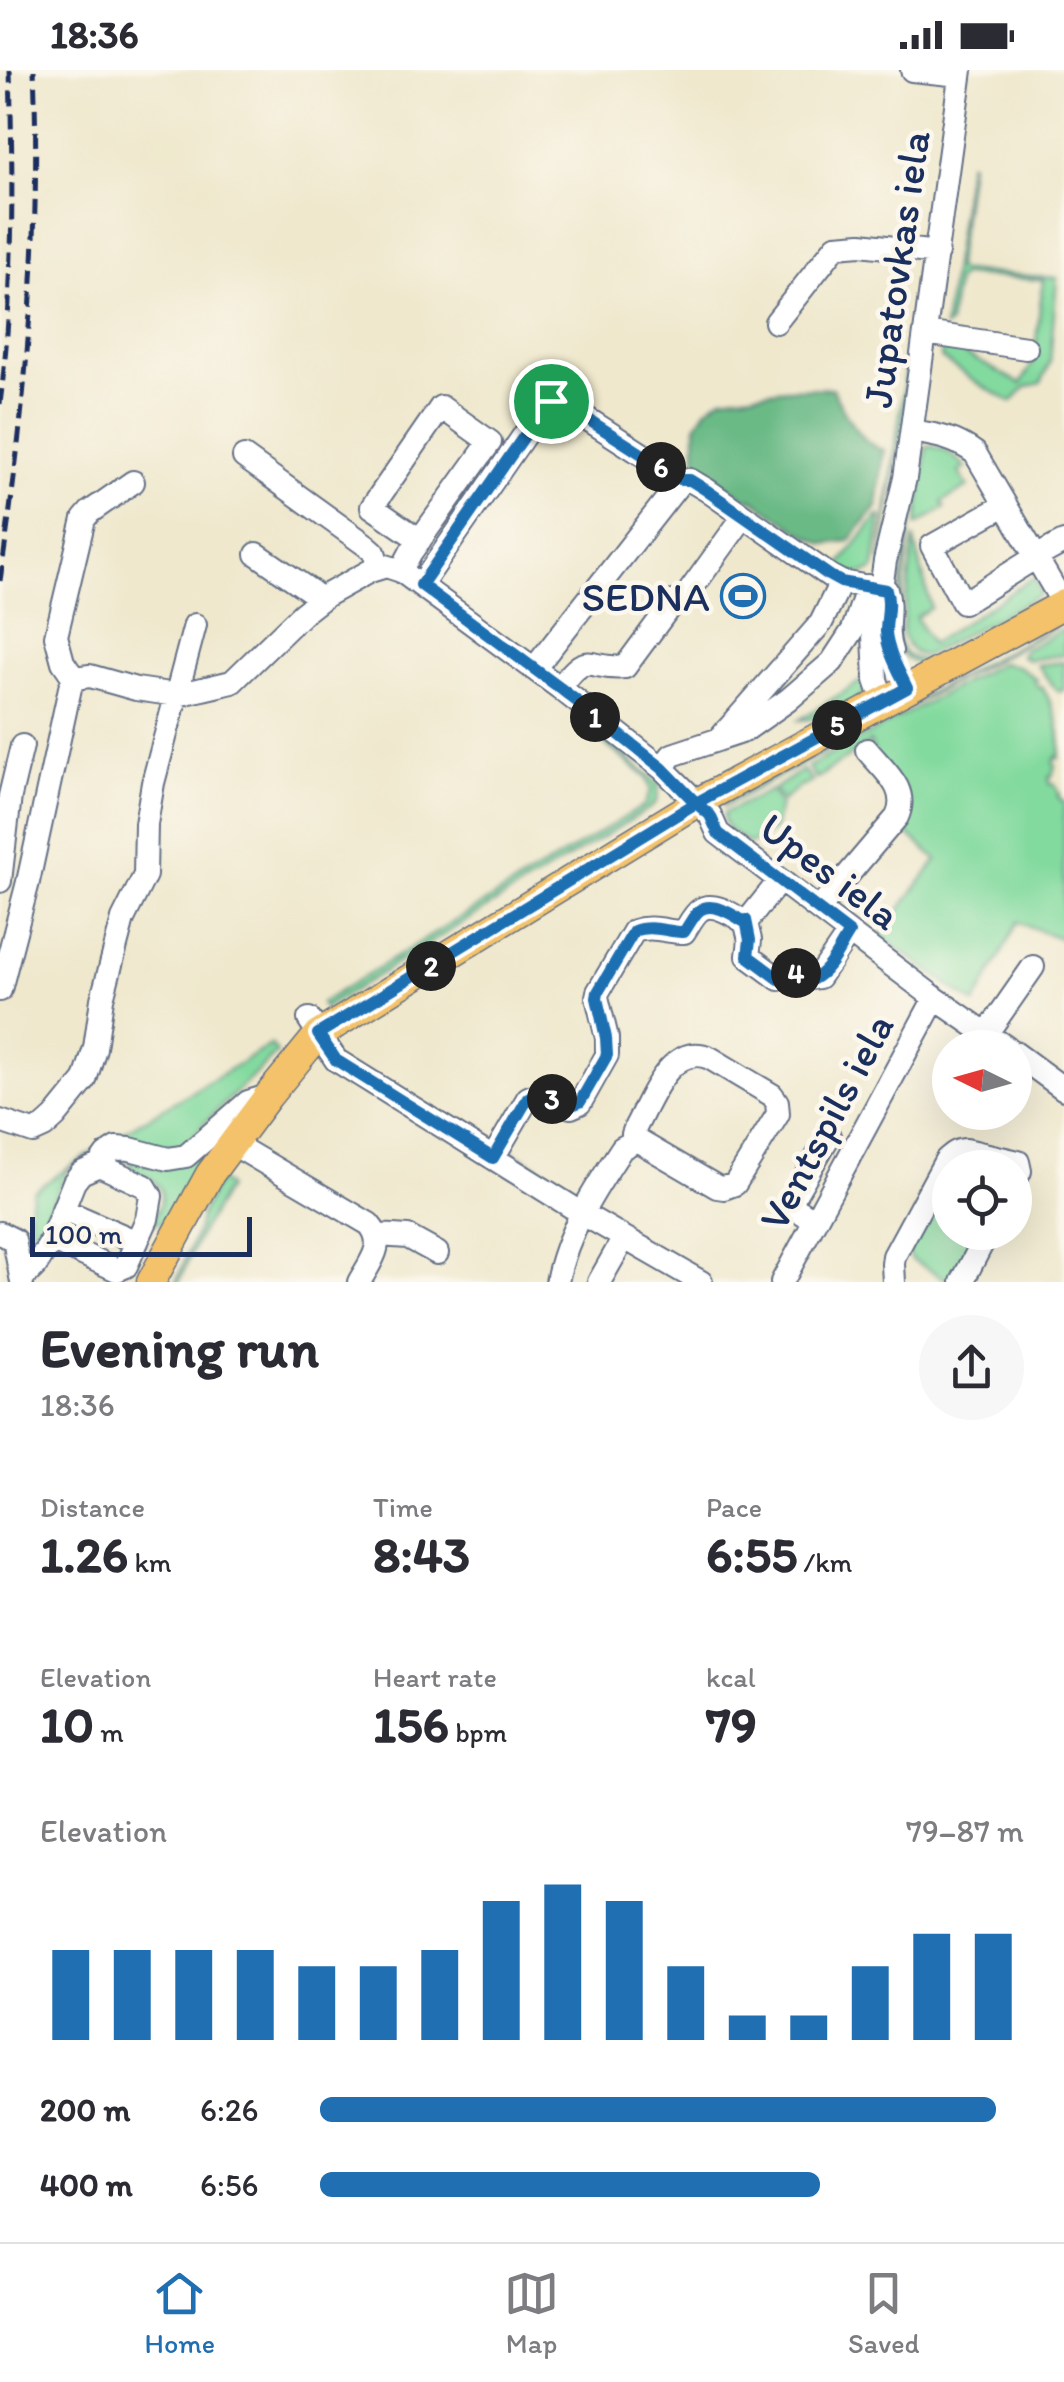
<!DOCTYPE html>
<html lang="en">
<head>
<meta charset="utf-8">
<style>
  body { margin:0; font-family:Itim,sans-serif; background:#f7f7f7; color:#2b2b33; height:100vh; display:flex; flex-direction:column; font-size:38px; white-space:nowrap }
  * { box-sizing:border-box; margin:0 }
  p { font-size:32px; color:#7c7c81 }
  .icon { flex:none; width:55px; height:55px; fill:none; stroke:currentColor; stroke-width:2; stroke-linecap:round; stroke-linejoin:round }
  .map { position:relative; height:1212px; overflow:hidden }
  .side { display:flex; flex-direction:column; background:#fff; flex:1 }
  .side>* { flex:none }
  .needle { width:65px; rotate:275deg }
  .controls { position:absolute; left:932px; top:960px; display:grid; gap:20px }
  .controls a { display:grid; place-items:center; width:100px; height:100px; border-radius:50%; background:#fff; box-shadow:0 10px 40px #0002; font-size:50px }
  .scale { position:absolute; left:30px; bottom:25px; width:222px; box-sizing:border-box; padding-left:10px; border:5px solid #1b2f5e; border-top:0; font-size:28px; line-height:35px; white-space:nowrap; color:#1b2f5e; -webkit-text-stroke:8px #fbf7ec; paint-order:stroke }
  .pin { position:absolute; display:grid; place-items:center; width:85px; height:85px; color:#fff; margin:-42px; border:5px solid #fff; border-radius:50%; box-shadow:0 2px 10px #0007 }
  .km { position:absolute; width:50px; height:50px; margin:-25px; border-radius:50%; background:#222; color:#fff; font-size:28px; line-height:50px; text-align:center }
  .round { display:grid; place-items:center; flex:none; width:105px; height:105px; border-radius:52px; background:#f7f7f7 }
  .overview { display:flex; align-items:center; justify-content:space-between; height:170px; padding:0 40px }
  h1 { font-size:55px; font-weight:700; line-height:75px }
  .metrics { display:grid; grid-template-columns:repeat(3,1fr); gap:15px; height:170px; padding:10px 40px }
  .metrics div { display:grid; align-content:center }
  .metrics b { font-size:50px; font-weight:700 }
  .metrics small { font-size:28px; font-weight:400 }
  .metrics p { font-size:28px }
  .chart { height:280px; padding:20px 40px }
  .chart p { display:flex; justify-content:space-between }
  .chart svg { width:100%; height:180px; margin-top:10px; stroke:#1f6fb2; stroke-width:6 }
  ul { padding:0 40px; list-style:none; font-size:32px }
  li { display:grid; grid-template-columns:160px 120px 1fr; align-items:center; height:75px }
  li i { height:25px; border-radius:12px; background:#1f6fb2 }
  .status { display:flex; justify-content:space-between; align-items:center; height:70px; padding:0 50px; background:#fff; direction:ltr }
  .status svg { height:28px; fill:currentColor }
  .menu { display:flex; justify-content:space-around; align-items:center; height:140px; border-top:2px solid #e1e1e2; background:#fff; font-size:28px; color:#7c7c81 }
  .menu a { display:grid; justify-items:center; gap:5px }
  .menu .current { color:#1f6fb2 }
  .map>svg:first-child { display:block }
  .green { fill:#83da9f; stroke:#4f847e; stroke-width:2.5 }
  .forest { fill:#6aba86; stroke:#427472; stroke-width:2.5 }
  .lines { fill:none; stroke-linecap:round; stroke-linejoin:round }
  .minor-casing { stroke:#657085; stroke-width:26 }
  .major-casing { stroke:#657085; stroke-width:31 }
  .minor { stroke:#fff; stroke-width:22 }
  .major { stroke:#f3c26a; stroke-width:28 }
  .rail { stroke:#1b2f5e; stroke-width:5; stroke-dasharray:15 8; stroke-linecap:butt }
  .route-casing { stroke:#fff; stroke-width:20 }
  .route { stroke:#1f6fb2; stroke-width:12 }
  .labels { text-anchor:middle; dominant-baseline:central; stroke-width:9; stroke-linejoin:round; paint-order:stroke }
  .street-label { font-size:42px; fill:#1b2f5e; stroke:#fbf7ec }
  .poi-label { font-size:42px; fill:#1b2f5e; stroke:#fbf7ec; text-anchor:end }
</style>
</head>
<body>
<div class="status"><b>18:36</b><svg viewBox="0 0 49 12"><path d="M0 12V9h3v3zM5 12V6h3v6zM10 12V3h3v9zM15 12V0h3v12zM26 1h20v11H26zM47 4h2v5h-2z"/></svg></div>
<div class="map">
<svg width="1064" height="1212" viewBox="0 0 1064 1212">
  <rect width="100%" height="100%" fill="#fbf7ec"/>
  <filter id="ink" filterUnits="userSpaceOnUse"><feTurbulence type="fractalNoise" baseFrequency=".01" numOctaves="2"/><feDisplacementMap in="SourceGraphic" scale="20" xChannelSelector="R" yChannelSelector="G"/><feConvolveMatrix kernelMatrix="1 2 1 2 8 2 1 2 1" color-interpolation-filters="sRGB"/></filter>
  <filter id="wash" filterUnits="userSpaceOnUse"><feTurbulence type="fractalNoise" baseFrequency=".0048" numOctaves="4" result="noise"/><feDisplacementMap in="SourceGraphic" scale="40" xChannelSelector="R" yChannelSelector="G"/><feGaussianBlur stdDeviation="2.25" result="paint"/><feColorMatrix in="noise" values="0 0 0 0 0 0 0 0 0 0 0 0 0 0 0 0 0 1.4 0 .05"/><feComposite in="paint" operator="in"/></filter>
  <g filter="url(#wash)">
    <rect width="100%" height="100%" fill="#efe8cd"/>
    <path class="green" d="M968,93H970L956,198L960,201L1057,208L1050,292L1041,313L1026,317L1012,332L982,316L941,288L943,272L1021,314L1034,290L1043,210L962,205L956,211L949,254L944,258Z
      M920,194L923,198L903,351L880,492Z
      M927,376C944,377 955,386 966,398L959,402L968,417L942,432L945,438L917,455Z
      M921,379L897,561C898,582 907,589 927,591L1039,531L1035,537L934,592C913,598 897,587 895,565L916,390Z
      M878,446H881L874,499C864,507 846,505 835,501Z
      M914,468L931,538L916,547L931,574L1034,507L1041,524L926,585C913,587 905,574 902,562Z
      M1052,557H1056L724,736L725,732Z
      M1064,559V585L1029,590L1021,586L1024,580Z
      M1064,592V620L1058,622L1037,595Z
      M1000,593L1018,596L1037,610L1035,612L1039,618L1042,617C1055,639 1064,662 1059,688L1056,687L1053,693L1055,695L1052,706H1049L1050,714H1054L1060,724L1058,727L1064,732V870L1018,852L975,934L880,866L937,790L900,757L870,672L816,709L808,697Z
      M868,596C868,602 869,607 868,613C863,635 819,650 799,650L863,610Z
      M582,651L653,709L659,716L657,730L653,736L324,938L321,933L645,735L651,720L647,708L580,654Z
      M803,700L812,712L798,718L782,731L774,719Z
      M771,720L780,734L774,759L750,774C738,765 721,759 724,743Z
      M271,975L277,983L202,1055L182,1080L114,1072L93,1084L67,1101L42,1152L32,1164L29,1141L33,1121L120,1064Z
      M505,1077L578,1120L583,1121L579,1128L507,1087Z
      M209,1079L162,1152L152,1154C168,1118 165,1115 130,1098L132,1092L121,1087Z
      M973,1087L1006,1097L950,1098V1162L981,1163L962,1207L956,1212H951L912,1190L907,1183L908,1176L952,1093L959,1088Z
      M218,1110L226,1115L227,1118L201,1162L179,1212H176L197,1161L201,1144Z"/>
    <path class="forest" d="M832,318C841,337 862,377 884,380L877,437L849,471L824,474L801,462L751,428L749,430L696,397V355L707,338L722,327L786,319Z"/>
  </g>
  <g filter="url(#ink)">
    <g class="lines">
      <defs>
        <path id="minor" d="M912,0L960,5
          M776,252L836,176L861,174L937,183
          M925,263L1026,278
          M912,361C936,365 955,368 975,383L1064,535
          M244,387L366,475L374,482L379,498
          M1005,435L932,476L963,533C997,513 1029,489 1064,472
          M257,484L312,522L318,531
          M401,501L411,482L490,372L441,337L372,437L420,470
          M421,515L545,335L551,331L558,330L682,410
          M687,525L744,446
          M534,599L682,410H690L707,420L830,506L841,512L886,520C893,541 883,558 891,581
          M74,608L63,592L56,566L84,449L90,442L133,412
          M560,618C589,577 587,601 625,597L673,532
          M883,630L876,610L874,565L885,491L905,408L961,0
          M722,666L821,553L841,512
          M662,698L672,685L744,661L788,630L832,592L853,560L868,516
          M0,811L10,726L22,676
          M819,839L897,747C910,719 884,701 867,680
          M745,850L750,870L748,886L779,909L800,902L809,908L819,907L849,863
          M0,920L28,812L70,618L74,608L90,606L136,619L177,625L232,612L302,544L325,526L370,501L386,496L401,501L560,618L662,698L710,745L718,763L935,928L1007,978
          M309,949L336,990L583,1144L701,1212
          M987,963L1033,897
          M1015,983L1064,1019
          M0,1051L33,1062L44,1057L55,1047L85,1010L95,978L102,929L123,849L145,805L146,754L153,713L195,555
          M233,1074L369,1154C387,1174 370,1192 359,1212
          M493,1088L528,1028C544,1019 555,1034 571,1037L580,1033L607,985V968L597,927L598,922L634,861C652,855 667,862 684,862C688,856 694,844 700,840C712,831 732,844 743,851L749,849L780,810
          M63,1140L137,1172
          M815,1151L795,1138L793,1128L829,1066
          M0,1163L14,1170L22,1212
          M378,1165L408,1167L437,1183
          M52,1170L117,1200L126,1196L147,1149L151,1126L145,1116L99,1095
          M21,1206L28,1203L36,1195L48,1177L74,1112L81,1103L99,1095L106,1085L116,1078L130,1079L168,1089L186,1086L248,1032L268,1026
          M557,1212C566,1163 595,1119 622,1078L635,1071L640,1072L717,1117L724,1118L735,1114L778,1044L777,1032L772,1025L710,988C671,971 650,1030 636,1056L633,1064L635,1071
          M599,1212L624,1168
          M782,1212L935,928
          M894,1212L893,1194L894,1186L946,1090C953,1084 957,1080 966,1080L1018,1092L1020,1101L1015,1112
          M962,1212L988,1162"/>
        <path id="major" d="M151,1212L210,1104L268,1026L318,965L696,733L1064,534"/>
      </defs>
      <use href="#minor" class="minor-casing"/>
      <use href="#major" class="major-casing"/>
      <use href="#minor" class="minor"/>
      <use href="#major" class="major"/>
      <path class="rail" d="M0,334C14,224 13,110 10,0
        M0,511C25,343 41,171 34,0"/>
    </g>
  </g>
  <g class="lines" filter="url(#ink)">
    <defs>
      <path id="route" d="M551,331L545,336L421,515L560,618L662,698L696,733L318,964L336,990L493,1088L528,1028C543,1020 554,1030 567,1037L580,1032L607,985L606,968L597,928L598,922L634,861C651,854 667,862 684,862C688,857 694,844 700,840C712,831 732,844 743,851L746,850L750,870L748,886L779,909L800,902L813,909C830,901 839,878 849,863L718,763L710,745L696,733L907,618C899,601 887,581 886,562C886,547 891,534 886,520L841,512L830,506L706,420L690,410H682L558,330L551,331"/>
    </defs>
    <use href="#route" class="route-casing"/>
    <use href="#route" class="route"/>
  </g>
  <defs>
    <symbol id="stadium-ring" viewBox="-11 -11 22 22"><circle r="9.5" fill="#fbf7ec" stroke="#1f6fb2" stroke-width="1.5"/><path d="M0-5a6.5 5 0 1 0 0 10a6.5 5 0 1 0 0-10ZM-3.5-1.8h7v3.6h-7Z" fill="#1f6fb2"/></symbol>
  </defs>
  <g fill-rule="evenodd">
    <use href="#stadium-ring" x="718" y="501" width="50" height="50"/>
  </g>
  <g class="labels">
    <g class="street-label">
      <text transform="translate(896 199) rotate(-82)">Jupatovkas iela</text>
      <text transform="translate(830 801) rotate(37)">Upes iela</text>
      <text transform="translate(826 1052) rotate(-62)">Ventspils iela</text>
    </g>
    <g class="poi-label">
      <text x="710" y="526">SEDNA</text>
    </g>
  </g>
</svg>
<div class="controls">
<a><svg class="needle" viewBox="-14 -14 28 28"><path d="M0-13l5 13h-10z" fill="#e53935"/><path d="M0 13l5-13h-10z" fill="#7c7c81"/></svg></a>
<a><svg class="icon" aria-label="locate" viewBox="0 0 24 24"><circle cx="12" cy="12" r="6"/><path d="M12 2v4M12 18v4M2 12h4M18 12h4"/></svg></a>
</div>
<div class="scale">100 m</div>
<div class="pin" style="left:551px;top:331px;background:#1e9e55"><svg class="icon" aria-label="arrive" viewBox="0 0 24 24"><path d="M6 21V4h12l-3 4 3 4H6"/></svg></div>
<b class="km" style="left:595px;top:647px">1</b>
<b class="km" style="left:431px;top:896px">2</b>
<b class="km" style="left:552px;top:1029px">3</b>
<b class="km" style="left:796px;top:903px">4</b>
<b class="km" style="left:837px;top:655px">5</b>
<b class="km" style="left:661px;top:397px">6</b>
</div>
<section class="side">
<div class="overview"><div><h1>Evening run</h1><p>18:36</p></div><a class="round"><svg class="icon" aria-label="share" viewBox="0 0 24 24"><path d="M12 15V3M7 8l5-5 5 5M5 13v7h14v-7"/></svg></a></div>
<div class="metrics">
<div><p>Distance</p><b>1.26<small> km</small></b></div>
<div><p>Time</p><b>8:43</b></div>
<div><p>Pace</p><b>6:55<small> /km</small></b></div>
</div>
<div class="metrics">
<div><p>Elevation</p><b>10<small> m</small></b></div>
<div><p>Heart rate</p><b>156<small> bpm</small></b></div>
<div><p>kcal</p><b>79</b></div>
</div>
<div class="chart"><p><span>Elevation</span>79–87 m</p>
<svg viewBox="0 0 160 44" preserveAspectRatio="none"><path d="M5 44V22M15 44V22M25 44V22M35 44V22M45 44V26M55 44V26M65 44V22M75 44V10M85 44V6M95 44V10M105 44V26M115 44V38M125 44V38M135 44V26M145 44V18M155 44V18"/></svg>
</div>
<ul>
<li><b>200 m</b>6:26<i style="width:96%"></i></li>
<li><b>400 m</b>6:56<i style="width:71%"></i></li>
</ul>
</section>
<nav class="menu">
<a class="current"><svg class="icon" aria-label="home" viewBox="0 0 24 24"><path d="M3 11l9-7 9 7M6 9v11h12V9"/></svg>Home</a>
<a><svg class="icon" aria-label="map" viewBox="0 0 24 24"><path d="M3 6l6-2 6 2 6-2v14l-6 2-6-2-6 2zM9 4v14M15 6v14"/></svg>Map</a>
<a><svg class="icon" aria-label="saved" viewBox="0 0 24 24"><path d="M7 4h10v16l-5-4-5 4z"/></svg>Saved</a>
</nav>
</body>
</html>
